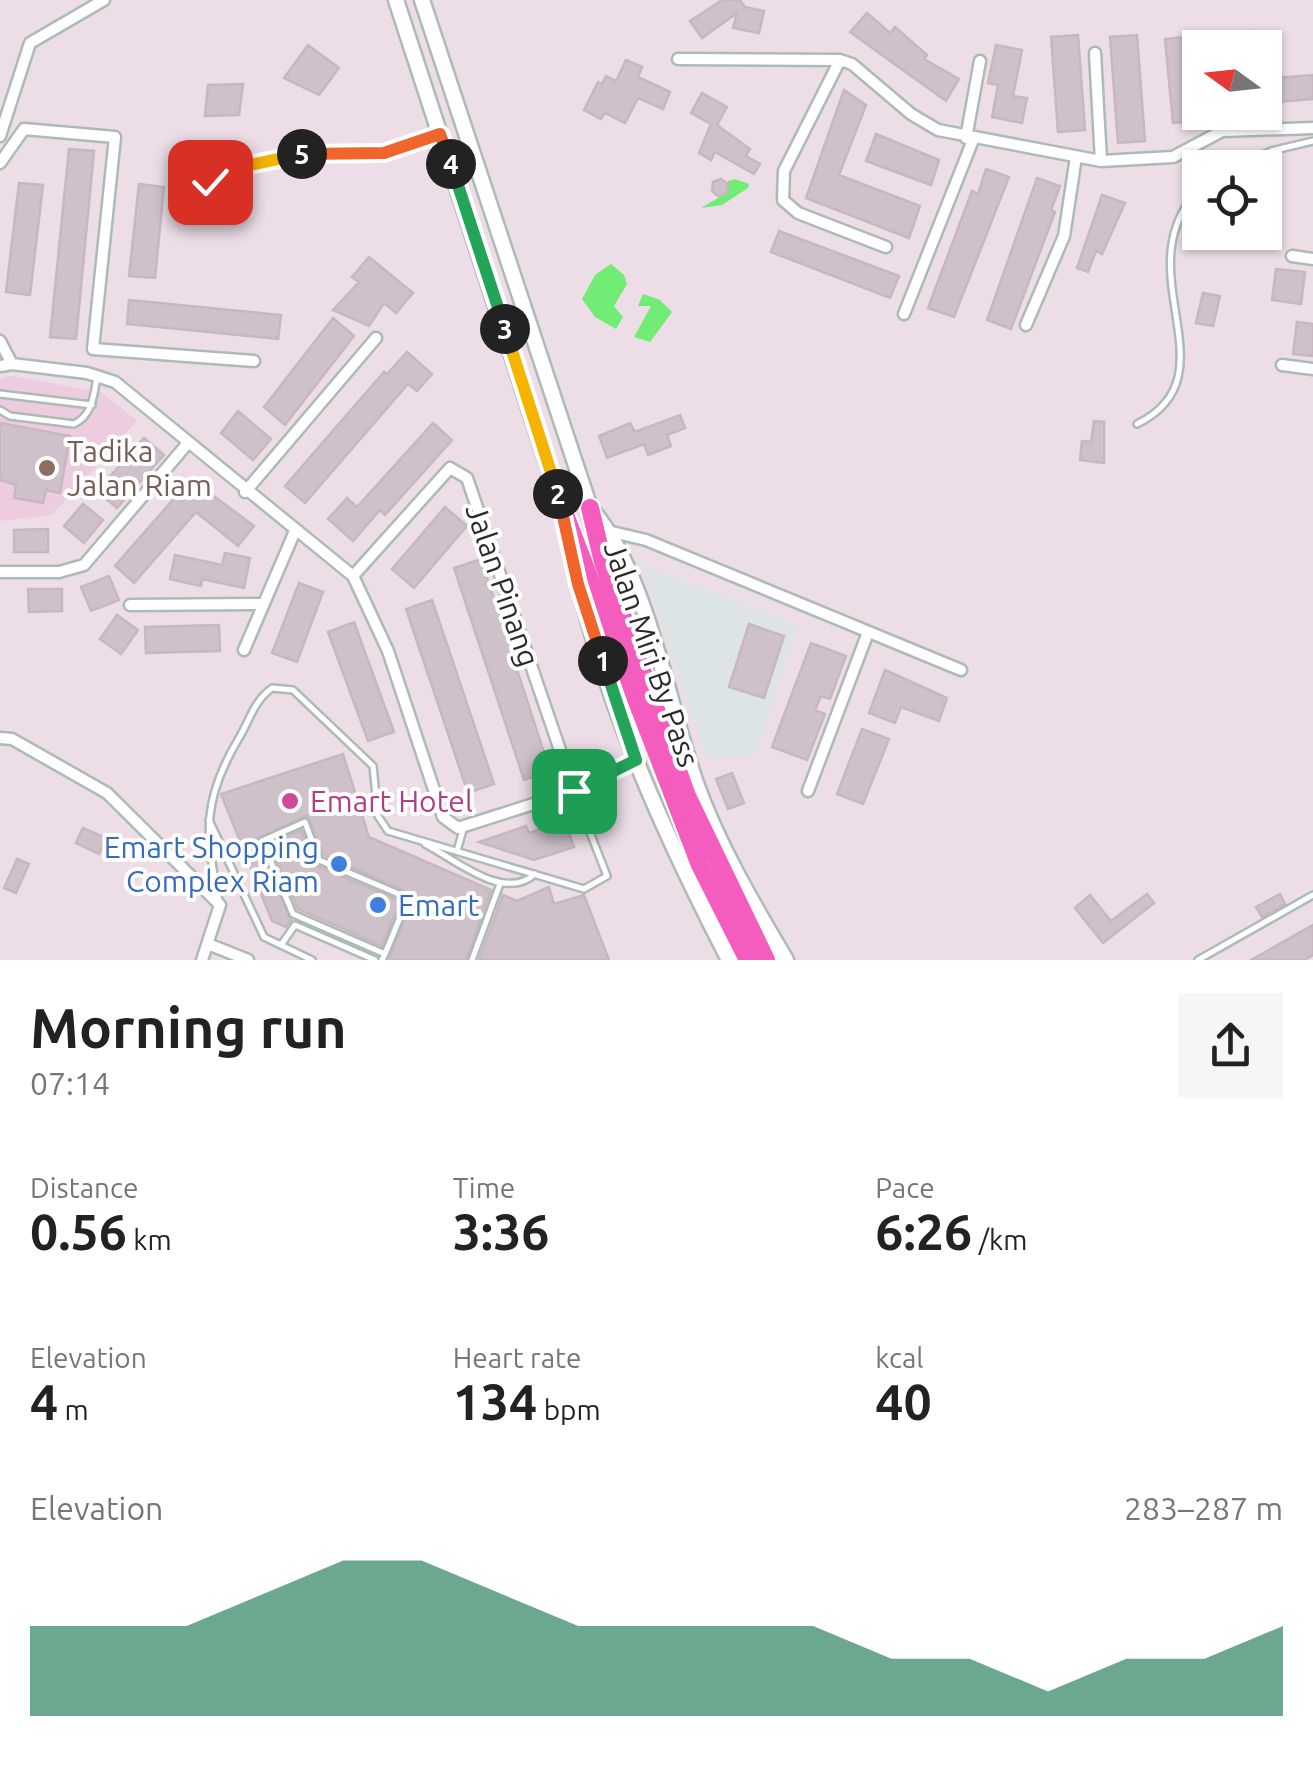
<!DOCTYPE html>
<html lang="en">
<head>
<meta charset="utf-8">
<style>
  body { margin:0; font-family:Ubuntu,sans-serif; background:#f6f6f6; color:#222; height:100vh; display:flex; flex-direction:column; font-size:38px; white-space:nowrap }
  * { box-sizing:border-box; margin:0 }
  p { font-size:32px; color:#767676 }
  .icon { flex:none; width:55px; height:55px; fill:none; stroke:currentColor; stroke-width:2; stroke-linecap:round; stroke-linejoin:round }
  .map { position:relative; height:960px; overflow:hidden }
  .details { display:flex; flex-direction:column; background:#fff; flex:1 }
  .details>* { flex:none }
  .needle { width:65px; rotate:285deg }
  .fabs { position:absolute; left:1182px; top:30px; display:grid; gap:20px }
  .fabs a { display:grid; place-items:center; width:100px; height:100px; border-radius:0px; background:#fff; box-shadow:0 2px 8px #0004; font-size:50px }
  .pin { position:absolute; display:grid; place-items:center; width:85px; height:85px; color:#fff; margin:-42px; border-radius:20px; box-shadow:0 5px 15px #0006 }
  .km { position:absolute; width:50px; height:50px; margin:-25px; border-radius:50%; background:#222; color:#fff; font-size:28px; line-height:50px; text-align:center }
  .round { display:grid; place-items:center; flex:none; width:105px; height:105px; border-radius:0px; background:#f6f6f6 }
  .head { display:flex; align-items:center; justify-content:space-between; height:170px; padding:0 30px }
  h1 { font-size:55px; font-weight:700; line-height:75px }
  .stats { display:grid; grid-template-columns:repeat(3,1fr); gap:15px; height:170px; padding:10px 30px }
  .stats div { display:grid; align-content:center }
  .stats b { font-size:50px; font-weight:700 }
  .stats small { font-size:28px; font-weight:400 }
  .stats p { font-size:28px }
  .chart { height:280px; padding:20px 30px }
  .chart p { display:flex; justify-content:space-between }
  .chart svg { width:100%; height:180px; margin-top:10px; fill:#2f8260; opacity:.7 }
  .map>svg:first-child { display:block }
  .industrial { fill:#dde4e5 }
  .education { fill:#eeccdf }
  .water { fill:#71ed76 }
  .building { fill:#cfc1ca; stroke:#c8b6c0; stroke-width:2.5 }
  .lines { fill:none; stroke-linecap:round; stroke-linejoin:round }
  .service-casing { stroke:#adbbb5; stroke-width:10 }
  .minor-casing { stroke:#adbbb5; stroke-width:15 }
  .secondary-casing { stroke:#adbbb5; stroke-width:19 }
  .trunk-casing { stroke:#fff; stroke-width:22 }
  .service { stroke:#fff; stroke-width:5 }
  .minor { stroke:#fff; stroke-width:10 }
  .secondary { stroke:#fff; stroke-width:14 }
  .trunk { stroke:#f45cbe; stroke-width:18 }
  .split-1-casing { stroke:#fff; stroke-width:20 }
  .split-2-casing { stroke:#fff; stroke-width:20 }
  .split-3-casing { stroke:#fff; stroke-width:20 }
  .split-4-casing { stroke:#fff; stroke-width:20 }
  .split-5-casing { stroke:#fff; stroke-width:20 }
  .split-6-casing { stroke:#fff; stroke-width:20 }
  .split-1 { stroke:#22a559; stroke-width:12 }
  .split-2 { stroke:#f0652b; stroke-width:12 }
  .split-3 { stroke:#f5b400; stroke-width:12 }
  .split-4 { stroke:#22a559; stroke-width:12 }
  .split-5 { stroke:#f0652b; stroke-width:12 }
  .split-6 { stroke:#f5b400; stroke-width:12 }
  .education-dot { fill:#8d6e63; stroke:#fff; stroke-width:4 }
  .hotel-dot { fill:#d1479c; stroke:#fff; stroke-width:4 }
  .shop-dot { fill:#3f7fe0; stroke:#fff; stroke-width:4 }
  .labels { text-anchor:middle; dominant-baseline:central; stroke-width:8; stroke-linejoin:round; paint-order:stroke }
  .education-label { font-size:30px; fill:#785e54; stroke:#fff; text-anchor:start }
  .street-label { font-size:30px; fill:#2b2b2b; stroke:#fff }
  .hotel-label { font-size:30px; fill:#b23c85; stroke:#fff; text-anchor:start }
  .shop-label { font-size:30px; fill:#366cbe; stroke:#fff; text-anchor:end }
</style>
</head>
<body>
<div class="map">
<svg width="1313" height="960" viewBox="0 0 1313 960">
  <rect width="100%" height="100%" fill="#ecdde7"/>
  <path class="industrial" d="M642,565L798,625L756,755L707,758Z"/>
  <path class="education" d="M10,376L101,392L137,421L52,515L0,521V379Z"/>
  <path class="water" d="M735,179L749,184L748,188L722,205L701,208L728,192V181Z
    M611,264L624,275L627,284L614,306L623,317L616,329L595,317L582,299L595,275Z
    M643,294L660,300L672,312L650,342L634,337L651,306H638Z"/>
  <path class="building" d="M722,0H740L745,7L764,11L759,33L733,28L737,13L702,38L690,21Z
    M867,13L890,33L895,27L927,55L924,59L959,79L946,101L850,32Z
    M1250,31L1251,48H1223L1222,34Z
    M1078,35L1085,130L1058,132L1051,37Z
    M1137,35L1145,141L1118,143L1110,37Z
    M1194,36L1201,120L1173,123L1165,39Z
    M308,45L339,68L319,95L284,78Z
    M996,45L1022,50L1013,96L1027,98L1022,123L992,117L998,85L988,83Z
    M626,60L642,67L638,77L670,92L663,109L638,98L625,123L605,113L601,119L584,110L598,82L602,84L606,76L616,81Z
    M1313,75V99L1279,102L1277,78Z
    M243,84L239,115L205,116L208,85Z
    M844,90L866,105L839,175L920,206L909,238L806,198Z
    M702,93L727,107L717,125L750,149L746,156L760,164L754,174L715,152L711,160L699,153L711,124L691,113Z
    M876,134L939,160L931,185L866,161Z
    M69,149L94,151L76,339L50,337Z
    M986,169L1009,177L954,317L928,308L972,191L978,194Z
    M1037,178L1060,186L1051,210L1055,212L1011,329L987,320Z
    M721,179L728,184L727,193L718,196L712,191L713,182Z
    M19,183L43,185L30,295L6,292Z
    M139,184L164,187L155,278L129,276Z
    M1102,195L1125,203L1102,254L1096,251L1088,272L1077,268Z
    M779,231L899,276L890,298L771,252Z
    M369,257L413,293L396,313L384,303L369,326L333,310L359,282L352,277Z
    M1276,269L1305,272L1301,304L1272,300Z
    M1203,293L1220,296L1213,326L1196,323Z
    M129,300L281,315L278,339L127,324Z
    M333,318L354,336L285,425L264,407Z
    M1297,322L1313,324V356L1293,354Z
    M407,352L432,374L417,391L408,384L305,503L285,486L384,372L387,374Z
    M238,411L271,439L253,460L221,433Z
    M680,415L685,428L667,435L671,446L648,455L644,444L607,458L599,436L630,423L635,432Z
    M1094,421L1104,422V463L1080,460L1082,441L1091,442Z
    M0,423L70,436L60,493L46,490L43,503L14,498L16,485L0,480Z
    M433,423L452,440L385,515L380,510L353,541L328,519L347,498L357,507Z
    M144,438L164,455L117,508L97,491Z
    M191,479L254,526L238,546L196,512L134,583L115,566Z
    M83,504L103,520L84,543L64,526Z
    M445,507L467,526L414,588L392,569Z
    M48,529V552H14V530Z
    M225,553L250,558L244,588L202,579L201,586L170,579L175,555L222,565Z
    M481,559L550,771L524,780L454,568Z
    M109,576L119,600L91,611L81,587Z
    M299,583L323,592L297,662L272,653Z
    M28,589H62V611L29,612Z
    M432,600L494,784L468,793L406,609Z
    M117,615L138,630L121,654L100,639Z
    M354,622L394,732L368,741L328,632Z
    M749,624L784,636L764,698L729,687Z
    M219,625L220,651L146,653L145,627Z
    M811,643L846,656L830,699L821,696L815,710L825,714L807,760L772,747Z
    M885,670L947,698L939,721L901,707L895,723L869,713Z
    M862,729L889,739L863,804L837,794Z
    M343,754L369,837L491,890L466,960H389L413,895L324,855L307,816L256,839L291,920L286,927L272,921L221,794Z
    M732,773L744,803L728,809L716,779Z
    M565,821L574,847L534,860L479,842L526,826L529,833Z
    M83,828L106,838L99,854L76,843Z
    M301,830L315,865L400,901L382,946L298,909L270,844Z
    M17,859L29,864L16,893L4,888Z
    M549,887L554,904L584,895L609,960H479L503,895L517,901Z
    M1147,894L1154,903L1103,943L1075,908L1090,895L1111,921Z
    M1280,894L1285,904L1262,917L1256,907Z
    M1313,925V955L1304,960H1251Z"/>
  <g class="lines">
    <defs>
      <path id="service" d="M1232,168L1271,151L1313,141
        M210,182L216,172L323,151L384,153L436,135
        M0,394L92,405
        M0,410L10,416L74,424C92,416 94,395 97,377
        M1137,424C1237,375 1121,268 1200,189
        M209,820L264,937L312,960
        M425,844C456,860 504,902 535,874
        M457,851L463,830
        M219,901C205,832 202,800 239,738C250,720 253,702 272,688L293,690L373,766L378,816L388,831L584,889L607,876L575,794
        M281,945L295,925L375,960
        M382,960L385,954L408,898L319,860L305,822L262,841L293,914L385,954
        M472,960L500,884
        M1198,960L1313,895"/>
      <path id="minor" d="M1095,53L1101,161
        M678,59L840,60L852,64L911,114L938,130L1101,161L1173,157L1222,131L1313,128
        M840,60L784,171L783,200L798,213L886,247
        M1215,112L1222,131
        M0,136L30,43L104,0
        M966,138L980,61
        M0,163L24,129L115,137L93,349L254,361
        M1292,256L1313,259
        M904,314L973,140
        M1026,325L1064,236L1076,157
        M0,341L12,364
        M1282,365L1313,369
        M0,366L12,364L87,373L115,382L353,576L388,651L443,817L458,828L574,791L636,760
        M245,492L376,338
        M612,532L646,540L961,670
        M0,572H59L84,565L188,443
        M353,576L450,468L467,478L574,791
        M130,605L263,604
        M244,650L295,531
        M0,738L12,739L107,793L220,905L202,960
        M808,791L867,635
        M208,944L248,960"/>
      <path id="secondary" d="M396,0L566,521
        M422,0L590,508C647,571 667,702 696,783C718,845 753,904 786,960
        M570,542C598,689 661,828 729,960"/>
      <path id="trunk" d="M590,508L603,562L687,796L766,960
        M564,512L700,865L748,960"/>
    </defs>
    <use href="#service" class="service-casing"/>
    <use href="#minor" class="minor-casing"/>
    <use href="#secondary" class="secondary-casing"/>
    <use href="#trunk" class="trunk-casing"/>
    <use href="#service" class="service"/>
    <use href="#minor" class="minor"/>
    <use href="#secondary" class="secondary"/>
    <use href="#trunk" class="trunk"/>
  </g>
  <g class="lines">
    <defs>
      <path id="split-1" d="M574,791L636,760L603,661"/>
      <path id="split-2" d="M558,494L578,584L603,661"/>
      <path id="split-3" d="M505,329L558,494"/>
      <path id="split-4" d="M451,164L505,329"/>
      <path id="split-5" d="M302,154L384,153L440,134L451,164"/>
      <path id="split-6" d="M210,182L216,172L302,154"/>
    </defs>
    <use href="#split-1" class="split-1-casing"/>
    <use href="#split-2" class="split-2-casing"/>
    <use href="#split-3" class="split-3-casing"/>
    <use href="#split-4" class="split-4-casing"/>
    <use href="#split-5" class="split-5-casing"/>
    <use href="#split-6" class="split-6-casing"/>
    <use href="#split-1" class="split-1"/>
    <use href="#split-2" class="split-2"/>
    <use href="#split-3" class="split-3"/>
    <use href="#split-4" class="split-4"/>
    <use href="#split-5" class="split-5"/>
    <use href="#split-6" class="split-6"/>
  </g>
  <circle class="education-dot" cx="47" cy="468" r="10"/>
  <circle class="hotel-dot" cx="290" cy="801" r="10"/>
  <g class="shop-dot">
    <circle cx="339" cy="864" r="10"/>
    <circle cx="378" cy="905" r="10"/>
  </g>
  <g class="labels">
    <g class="education-label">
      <text x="67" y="451">Tadika<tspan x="67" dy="34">Jalan Riam</tspan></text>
    </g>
    <g class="street-label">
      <text transform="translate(503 585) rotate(71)">Jalan Pinang</text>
      <text transform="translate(652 654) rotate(71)">Jalan Miri By Pass</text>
    </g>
    <g class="hotel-label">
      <text x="310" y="801">Emart Hotel</text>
    </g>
    <g class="shop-label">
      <text x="319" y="847">Emart Shopping<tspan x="319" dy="34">Complex Riam</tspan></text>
      <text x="398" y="905" text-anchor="start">Emart</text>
    </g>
  </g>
</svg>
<div class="fabs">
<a><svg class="needle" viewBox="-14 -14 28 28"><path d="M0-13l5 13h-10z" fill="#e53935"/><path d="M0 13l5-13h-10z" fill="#767676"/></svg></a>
<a><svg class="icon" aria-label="locate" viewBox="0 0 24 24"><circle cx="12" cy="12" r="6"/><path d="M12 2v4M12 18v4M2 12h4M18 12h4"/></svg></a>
</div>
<div class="pin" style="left:574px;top:791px;background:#1e9e55"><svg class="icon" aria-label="arrive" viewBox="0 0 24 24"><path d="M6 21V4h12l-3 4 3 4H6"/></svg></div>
<div class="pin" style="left:210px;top:182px;background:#d93025"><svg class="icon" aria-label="check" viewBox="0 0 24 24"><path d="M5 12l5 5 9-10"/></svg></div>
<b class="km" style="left:603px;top:661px">1</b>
<b class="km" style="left:558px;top:494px">2</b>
<b class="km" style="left:505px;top:329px">3</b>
<b class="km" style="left:451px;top:164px">4</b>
<b class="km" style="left:302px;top:154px">5</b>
</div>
<section class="details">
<div class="head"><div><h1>Morning run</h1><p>07:14</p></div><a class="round"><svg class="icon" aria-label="share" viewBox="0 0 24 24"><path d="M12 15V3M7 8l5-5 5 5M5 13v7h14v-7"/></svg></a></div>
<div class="stats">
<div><p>Distance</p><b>0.56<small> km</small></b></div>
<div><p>Time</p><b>3:36</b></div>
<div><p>Pace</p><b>6:26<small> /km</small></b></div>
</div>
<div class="stats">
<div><p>Elevation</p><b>4<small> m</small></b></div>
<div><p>Heart rate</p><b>134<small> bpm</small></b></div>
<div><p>kcal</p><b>40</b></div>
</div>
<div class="chart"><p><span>Elevation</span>283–287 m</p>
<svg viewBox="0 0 160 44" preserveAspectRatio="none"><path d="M0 44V22L10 22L20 22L30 14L40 6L50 6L60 14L70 22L80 22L90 22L100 22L110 30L120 30L130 38L140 30L150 30L160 22V44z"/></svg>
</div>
</section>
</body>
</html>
